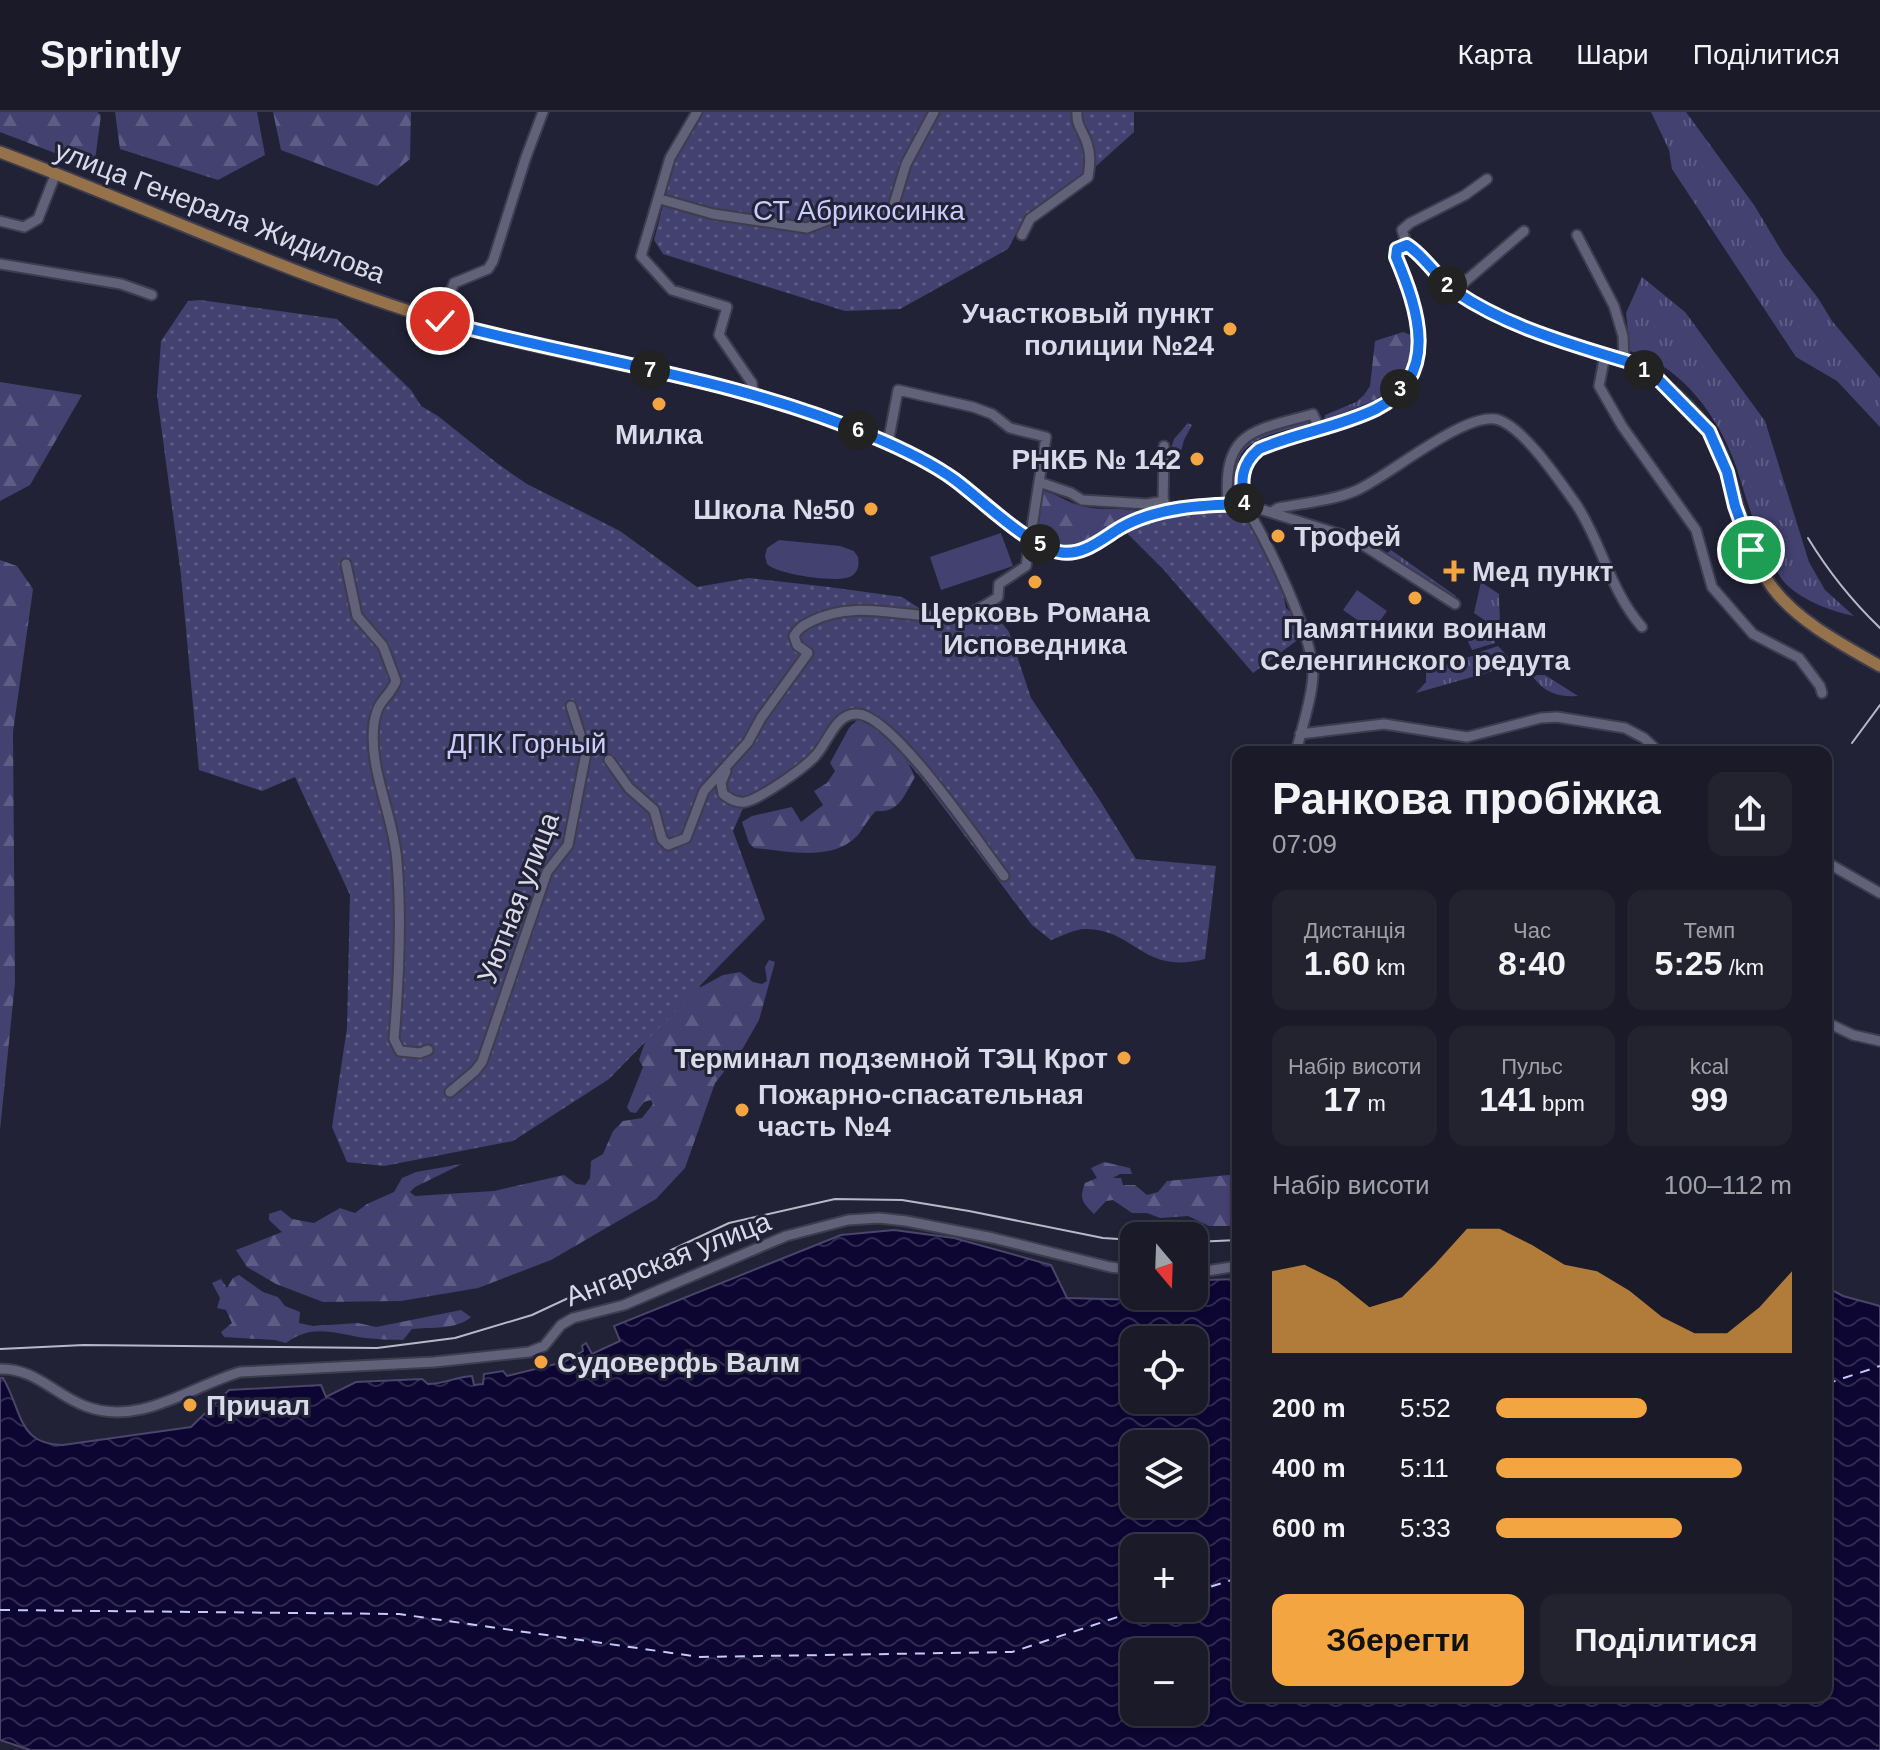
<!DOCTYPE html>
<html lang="uk">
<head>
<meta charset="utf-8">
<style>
  body { margin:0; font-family:Helvetica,sans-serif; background:#232330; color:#f1f3f6; height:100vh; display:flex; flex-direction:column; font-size:30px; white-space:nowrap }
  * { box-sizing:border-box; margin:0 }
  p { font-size:26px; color:#9fa1a8 }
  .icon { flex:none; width:44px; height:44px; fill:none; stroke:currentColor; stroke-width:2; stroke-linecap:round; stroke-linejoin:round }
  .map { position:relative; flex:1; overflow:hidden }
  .panel { position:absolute; left:1232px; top:634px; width:600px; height:956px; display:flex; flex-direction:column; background:#1a1a28; border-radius:16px; box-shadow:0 2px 6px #0004,0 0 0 2px #383845 }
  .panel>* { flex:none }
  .needle { width:52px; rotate:161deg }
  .fabs { position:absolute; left:1120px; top:1110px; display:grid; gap:16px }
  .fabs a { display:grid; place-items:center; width:88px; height:88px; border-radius:16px; background:#1a1a28; box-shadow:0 2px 6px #0004,0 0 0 2px #383845; font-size:40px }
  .pin { position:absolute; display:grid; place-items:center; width:68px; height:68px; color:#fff; margin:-34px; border:4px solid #fff; border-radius:50%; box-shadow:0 2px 8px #0007 }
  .km { position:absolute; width:40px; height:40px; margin:-20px; border-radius:50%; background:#222; color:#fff; font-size:22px; line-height:40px; text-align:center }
  .round { display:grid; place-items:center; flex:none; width:84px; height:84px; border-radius:16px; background:#232330 }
  .overview { display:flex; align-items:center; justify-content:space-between; height:136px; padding:0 40px }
  h1 { font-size:44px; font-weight:700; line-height:60px }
  .figures { display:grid; grid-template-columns:repeat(3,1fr); gap:12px; height:136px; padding:8px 40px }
  .figures div { display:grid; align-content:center; border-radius:16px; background:#232330; text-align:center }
  .figures b { font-size:34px; font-weight:700 }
  .figures small { font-size:22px; font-weight:400 }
  .figures p { font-size:22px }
  .chart { height:224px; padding:16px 40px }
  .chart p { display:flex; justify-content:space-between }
  .chart svg { width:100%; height:144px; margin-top:8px; fill:#f2a541; opacity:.7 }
  .action { display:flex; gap:16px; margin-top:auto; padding:16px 40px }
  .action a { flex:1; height:92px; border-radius:16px; background:#f2a541; color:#111; font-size:32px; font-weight:700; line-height:92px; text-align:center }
  .action a+a { background:#232330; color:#f1f3f6 }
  ul { padding:0 40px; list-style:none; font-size:26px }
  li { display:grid; grid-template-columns:128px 96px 1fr; align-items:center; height:60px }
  li i { height:20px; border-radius:10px; background:#f2a541 }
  header { display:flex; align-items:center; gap:48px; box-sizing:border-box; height:112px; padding:0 40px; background:#1a1a28; border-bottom:2px solid #383845 }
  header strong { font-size:38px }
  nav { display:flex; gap:44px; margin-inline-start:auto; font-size:28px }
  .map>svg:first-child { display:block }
  .grass { fill:url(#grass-tufts) }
  .forest { fill:url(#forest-firs) }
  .park { fill:url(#park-dots) }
  .pitch { fill:#424170 }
  .water { fill:url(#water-waves); stroke:#4a4569; stroke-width:2; fill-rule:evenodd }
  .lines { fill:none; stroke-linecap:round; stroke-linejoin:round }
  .ferry { stroke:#c7c9fb; stroke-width:2; stroke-dasharray:10 8; stroke-linecap:butt }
  .minor-casing { stroke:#3d3d4e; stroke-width:13 }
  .major-casing { stroke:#3d3d4e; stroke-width:15 }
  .minor { stroke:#61627a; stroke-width:9 }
  .major { stroke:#96724b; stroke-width:11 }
  .rail { stroke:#b8b9c7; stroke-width:2 }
  .route-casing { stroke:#fff; stroke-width:16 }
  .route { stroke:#1a73e8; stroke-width:10 }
  .poi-dot { fill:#f2a541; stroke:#222236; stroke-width:3 }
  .labels { text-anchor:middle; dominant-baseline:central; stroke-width:6; stroke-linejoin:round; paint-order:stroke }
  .park-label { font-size:28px; fill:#caccfe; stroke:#222236 }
  .street-label { font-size:28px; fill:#dadbe8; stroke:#222236 }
  .poi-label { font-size:28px; font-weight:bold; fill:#dadbe8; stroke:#222236; text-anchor:start }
</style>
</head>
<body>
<header>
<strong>Sprintly</strong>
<nav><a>Карта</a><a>Шари</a><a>Поділитися</a></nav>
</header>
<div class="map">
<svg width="1880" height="1638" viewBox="0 0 1880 1638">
  <defs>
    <pattern id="grass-tufts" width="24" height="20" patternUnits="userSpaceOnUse" patternTransform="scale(2)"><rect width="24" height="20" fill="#424170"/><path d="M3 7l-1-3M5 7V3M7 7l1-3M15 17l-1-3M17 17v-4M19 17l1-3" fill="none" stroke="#5d5c84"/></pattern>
    <pattern id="forest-firs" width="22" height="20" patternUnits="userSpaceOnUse" patternTransform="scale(2)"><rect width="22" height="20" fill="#424170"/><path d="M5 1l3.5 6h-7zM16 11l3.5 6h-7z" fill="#5d5c84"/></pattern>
    <pattern id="park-dots" width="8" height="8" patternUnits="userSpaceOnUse" patternTransform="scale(2)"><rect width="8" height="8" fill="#424170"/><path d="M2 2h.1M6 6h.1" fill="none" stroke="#5d5c84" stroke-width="1.8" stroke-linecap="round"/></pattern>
    <pattern id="water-waves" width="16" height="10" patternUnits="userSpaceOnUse" patternTransform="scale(2)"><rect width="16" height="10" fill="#0d0532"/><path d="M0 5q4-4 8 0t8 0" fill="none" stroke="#302950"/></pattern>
  </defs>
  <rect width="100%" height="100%" fill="#222236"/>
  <path class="grass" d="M1651,0H1686L1754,93L1784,143L1818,186L1832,209L1880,266V315L1837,269L1796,245L1672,57L1669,38Z
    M1642,165L1685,200L1765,309L1809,450L1825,478L1854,504C1831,499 1806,490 1788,474C1777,464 1770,445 1763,432C1752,407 1745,383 1737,357C1720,307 1683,254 1630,239L1626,201Z
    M1364,283L1374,289L1324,308L1325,303L1356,290Z
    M1311,307L1307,314C1287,317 1247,325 1239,347C1236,357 1237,369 1238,379L1237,382L1230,377L1229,360L1241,332L1267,319Z
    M1188,311L1192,313L1184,328L1179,346L1169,343L1174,327Z
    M1391,438L1456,484V486L1454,487L1386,442Z
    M1481,470L1499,482L1500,514L1496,516L1474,501Z
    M1471,508L1495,524V531L1472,538L1463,519Z
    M1498,534L1511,548L1532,549L1500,559L1495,543L1474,542Z
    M1472,544L1485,545L1493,559L1416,581L1426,570V559Z
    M1537,563H1545L1578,584C1558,585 1545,581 1533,565Z"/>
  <path class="forest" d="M0,0H97L101,3L94,56L0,20Z
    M115,0H257L265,43L218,68L120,37Z
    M273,0H411L410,47L377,74L281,38Z
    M1403,220L1411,223C1418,252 1396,274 1374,289L1364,283L1370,274L1375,229Z
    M0,270L82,283L30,373L0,389Z
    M1040,378C1055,381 1069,391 1081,394C1099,399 1120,395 1139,399V404L1073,439L1040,428L1033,419Z
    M0,448L17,454L33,477L13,620L15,871L0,1018Z
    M858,607C887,622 901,635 915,665C904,683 900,701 876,699C868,706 864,716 857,724C832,750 787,739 754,736L749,731L742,710L752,704L792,695L801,710L823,693L814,679L827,671L835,659L830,651L849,616Z
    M769,848L775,850L759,908L743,936L715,971L685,1056L656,1087L551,1148L478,1176L401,1189L323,1190L276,1172L247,1155L236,1138L282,1120L269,1108V1102L281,1098L292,1107L314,1111L340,1096L355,1101L367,1092L394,1080L402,1066L416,1060L462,1052L415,1075L410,1080L415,1084L494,1079L564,1063L576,1072L585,1073L590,1066L591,1049L603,1042L613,1019L623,1009L642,1006L653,992L651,988L644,990L636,1001L630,1000L627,995L643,955L639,948C652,908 660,899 688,870L701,875L723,863L740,860L753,870L762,872L767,869L765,855Z
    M1104,1050L1130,1056L1132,1062H1120L1113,1066H1121L1123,1073H1135L1147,1083L1158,1080L1167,1069L1238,1062V1120L1232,1114H1209L1188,1104L1160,1106L1147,1101H1132L1113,1088L1106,1089L1094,1102C1082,1090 1079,1087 1085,1071L1097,1066L1091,1056Z
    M239,1163L263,1180L278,1185L285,1194L300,1200L299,1211L313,1214L358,1211L376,1215L461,1198L471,1205C457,1218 430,1215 412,1217L403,1228C390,1228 378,1227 365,1226C335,1222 314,1211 286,1231L275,1228L224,1225L221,1220L232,1211L226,1198L217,1196L220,1186L212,1171L221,1167L227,1176L233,1166Z"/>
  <path class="park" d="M701,0H1134V20L1053,93L1018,118L1008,137L900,197L845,199L663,142L654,128L679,32Z
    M200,188L337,207L411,278L421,294L438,304L498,352L527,372L620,419L697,475L749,466L829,475L902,485L933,505H966L997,495L998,506L1009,520L1031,586L1099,687L1136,747L1216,754L1205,847C1142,863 1136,818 1087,817C1076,816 1062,824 1051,828L1032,813L922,667L890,630L857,603L840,610L816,647L744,694L733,719L765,807L609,967L513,1029L384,1054L347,1050L332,1015L347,916L350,783L295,665L262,679L199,658L181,463L157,283L161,229L188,189Z
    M1237,398L1251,407L1282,477L1286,496L1294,503L1303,524L1253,561L1163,457L1126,420L1159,407Z"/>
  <path class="pitch" d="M1001,421L1013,454L941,478L930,445Z
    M779,428L840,434L854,439L858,445C859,452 859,458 853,463C842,473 776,462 767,452L765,444L767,436Z
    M1357,478L1387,499L1373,519L1343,498Z"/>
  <path class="water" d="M894,1118L954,1126L1051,1153L1067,1186L1182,1189L1194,1184L1207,1168L1238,1167V1584H1826V1175L1843,1184L1880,1194V1638H30L0,1628V1266H3C23,1300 17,1332 63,1333L191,1315L229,1278L321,1273L326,1285L356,1270L422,1267L428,1272C444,1272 455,1265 472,1264L474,1273L483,1272L484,1262L503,1259L507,1264L564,1250L583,1239L582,1234L586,1231L592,1242L620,1229L614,1214L841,1123ZM1134,1228H1194V1288H1134ZM1134,1332H1194V1392H1134ZM1194,1436V1496H1134V1436ZM1194,1540V1600H1134V1540Z"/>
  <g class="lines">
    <path class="ferry" d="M1826,1272L1880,1254
      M1194,1480L1238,1466
      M0,1498L399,1502L700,1545L1012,1540L1145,1496"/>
    <defs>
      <path id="minor" d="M697,0L670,46L641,144L672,178L727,195L719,223L752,271L753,282
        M660,87L713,102L807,116L846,101L859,99L891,102L906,52L934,0
        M0,109L24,115L38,107L56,61
        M1022,123L1030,107L1088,65C1090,53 1091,43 1087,31C1083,19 1076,13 1077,0
        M1577,123L1614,194L1623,224L1624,248
        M1407,133L1402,118L1410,111L1465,83L1487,67
        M0,152L121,172L152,183
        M1454,179L1524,119
        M440,209L454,171L488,157L493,149L526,45L543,0
        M1605,243L1599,274L1622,314L1696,418L1712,475L1753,522L1799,546L1820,574L1822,581
        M1039,370L1071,381L1082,388L1147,392L1164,389
        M1228,392C1222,319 1252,319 1313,302L1319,316
        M1244,392C1266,427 1313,522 1313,562C1312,587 1302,615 1296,640
        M1244,392L1352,426L1455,492
        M1163,395L1164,334
        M1272,400L1278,396C1303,391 1331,389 1355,379C1387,366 1467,297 1499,308C1525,317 1560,370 1576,392C1602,431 1610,479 1642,515
        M346,452L357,504L383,534L396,569C388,588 378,586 374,611C368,658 394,703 397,750C402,809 399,868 394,927L400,939L420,941L428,938
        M1300,622L1384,612L1467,625L1541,606L1557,605L1625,616L1644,626L1659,640
        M609,648L629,676L654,698L662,727L668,733L686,726L704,679L748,630L761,606L808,541L797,533L794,524C798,516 804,513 812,509C862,484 914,512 965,502C978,499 987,492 998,485L999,472L1026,454L1046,325L1010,316L992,302L973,295L898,278L888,331
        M726,659L721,671L723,682C730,687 736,691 745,690C760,687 806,655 816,643C828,630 836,600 858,602C894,604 980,733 1004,764
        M1826,750L1880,781
        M1826,910L1853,923L1880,929
        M450,980L475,959L482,950L547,760L568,733L586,641L571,594
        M1194,1161L1238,1154
        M0,1257C35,1256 55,1283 85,1294C140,1315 189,1275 240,1260L434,1250L529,1240L544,1234L561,1213L573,1206L624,1193L786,1124L848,1108L879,1106L906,1109L993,1126L1110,1155L1134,1158"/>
      <path id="major" d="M0,40C146,95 289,163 438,208C569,248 707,261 835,309C874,323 915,341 949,364C980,385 1025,432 1059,440C1082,446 1102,426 1120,416C1156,395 1203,393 1244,392C1241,369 1240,353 1259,337C1296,321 1339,315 1376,297C1441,264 1418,197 1396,145L1397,137L1407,133C1426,145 1437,167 1456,180C1509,216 1574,234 1635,252C1669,274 1706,305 1722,344C1739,388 1743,436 1772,475C1797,509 1843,533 1880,554"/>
    </defs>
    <use href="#minor" class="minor-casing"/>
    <use href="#major" class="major-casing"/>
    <use href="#minor" class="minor"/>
    <use href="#major" class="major"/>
    <path class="rail" d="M1808,426C1828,459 1852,489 1880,516
      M1852,631L1880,593
      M1194,1130L1238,1128
      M0,1237L84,1233L377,1236L455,1226L532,1203L729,1111L835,1087L902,1088L969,1099L1103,1126L1134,1128"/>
  </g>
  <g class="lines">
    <defs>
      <path id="route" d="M440,209C583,248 732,265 869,323C898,335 929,349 955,368C982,388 1027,433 1059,440C1082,445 1102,427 1120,416C1156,395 1203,393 1244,392C1241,369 1240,353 1259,337C1296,321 1339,315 1376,297C1441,264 1418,197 1396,145L1397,137L1407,133C1426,145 1437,167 1456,180C1509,216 1574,233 1635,252L1656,265L1709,319L1727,360L1735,394L1751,438"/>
    </defs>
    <use href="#route" class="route-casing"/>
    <use href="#route" class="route"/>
  </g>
  <g class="poi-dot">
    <circle cx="1230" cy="217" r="8"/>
    <circle cx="659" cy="292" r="8"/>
    <circle cx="1197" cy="347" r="8"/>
    <circle cx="871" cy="397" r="8"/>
    <circle cx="1278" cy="424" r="8"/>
    <path d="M1450 447h8v8h8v8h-8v8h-8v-8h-8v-8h8z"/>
    <circle cx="1035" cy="470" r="8"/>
    <circle cx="1415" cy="486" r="8"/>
    <circle cx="1124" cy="946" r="8"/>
    <circle cx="742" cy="998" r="8"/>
    <circle cx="541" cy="1250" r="8"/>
    <circle cx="190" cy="1293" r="8"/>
  </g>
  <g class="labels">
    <g class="park-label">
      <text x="859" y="98">СТ Абрикосинка</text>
      <text x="527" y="631">ДПК Горный</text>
    </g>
    <g class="street-label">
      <text transform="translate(220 100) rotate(21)">улица Генерала Жидилова</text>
      <text transform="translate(518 786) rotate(-69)">Уютная улица</text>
      <text transform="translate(668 1147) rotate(-21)">Ангарская улица</text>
    </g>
    <g class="poi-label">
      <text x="1214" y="201" text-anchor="end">Участковый пункт<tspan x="1214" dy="32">полиции №24</tspan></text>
      <text x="659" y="322" text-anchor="middle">Милка</text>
      <text x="1181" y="347" text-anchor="end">РНКБ № 142</text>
      <text x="855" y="397" text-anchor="end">Школа №50</text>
      <text x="1294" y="424">Трофей</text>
      <text x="1472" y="459">Мед пункт</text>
      <text x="1035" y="500" text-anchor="middle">Церковь Романа<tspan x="1035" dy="32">Исповедника</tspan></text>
      <text x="1415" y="516" text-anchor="middle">Памятники воинам<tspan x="1415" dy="32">Селенгинского редута</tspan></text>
      <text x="1108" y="946" text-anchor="end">Терминал подземной ТЭЦ Крот</text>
      <text x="758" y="982">Пожарно-спасательная<tspan x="758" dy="32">часть №4</tspan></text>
      <text x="557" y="1250">Судоверфь Валм</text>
      <text x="206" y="1293">Причал</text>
    </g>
  </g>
</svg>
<div class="fabs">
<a><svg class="needle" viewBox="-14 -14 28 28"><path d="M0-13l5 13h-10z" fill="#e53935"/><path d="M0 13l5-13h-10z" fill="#9fa1a8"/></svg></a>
<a><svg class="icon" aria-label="locate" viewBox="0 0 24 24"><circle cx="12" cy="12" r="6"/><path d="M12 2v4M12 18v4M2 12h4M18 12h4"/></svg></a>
<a><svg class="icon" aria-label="layers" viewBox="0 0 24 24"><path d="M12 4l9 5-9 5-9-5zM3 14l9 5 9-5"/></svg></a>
<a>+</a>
<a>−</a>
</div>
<div class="pin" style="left:1751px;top:438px;background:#1e9e55"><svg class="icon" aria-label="arrive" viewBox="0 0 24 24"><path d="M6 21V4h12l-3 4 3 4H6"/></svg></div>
<div class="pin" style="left:440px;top:209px;background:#d93025"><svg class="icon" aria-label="check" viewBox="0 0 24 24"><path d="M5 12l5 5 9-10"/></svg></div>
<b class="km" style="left:1644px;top:258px">1</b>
<b class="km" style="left:1447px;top:173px">2</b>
<b class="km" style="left:1400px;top:277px">3</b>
<b class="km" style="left:1244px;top:391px">4</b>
<b class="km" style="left:1040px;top:432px">5</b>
<b class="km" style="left:858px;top:318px">6</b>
<b class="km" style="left:650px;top:258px">7</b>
<section class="panel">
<div class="overview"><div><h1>Ранкова пробіжка</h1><p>07:09</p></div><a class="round"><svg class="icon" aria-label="share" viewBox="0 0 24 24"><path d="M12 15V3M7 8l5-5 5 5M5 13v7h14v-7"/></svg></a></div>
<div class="figures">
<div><p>Дистанція</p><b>1.60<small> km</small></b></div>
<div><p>Час</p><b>8:40</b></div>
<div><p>Темп</p><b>5:25<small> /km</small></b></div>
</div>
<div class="figures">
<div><p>Набір висоти</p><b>17<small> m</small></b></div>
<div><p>Пульс</p><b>141<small> bpm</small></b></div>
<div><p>kcal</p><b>99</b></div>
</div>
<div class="chart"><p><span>Набір висоти</span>100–112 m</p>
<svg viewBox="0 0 160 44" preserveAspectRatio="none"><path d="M0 44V19L10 17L20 22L30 30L40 27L50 17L60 6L70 6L80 11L90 17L100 19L110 25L120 33L130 38L140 38L150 30L160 19V44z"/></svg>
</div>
<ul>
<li><b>200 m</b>5:52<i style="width:51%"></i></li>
<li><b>400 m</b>5:11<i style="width:83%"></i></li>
<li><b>600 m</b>5:33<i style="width:63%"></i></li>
</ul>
<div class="action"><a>Зберегти</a><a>Поділитися</a></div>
</section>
</div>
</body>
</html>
